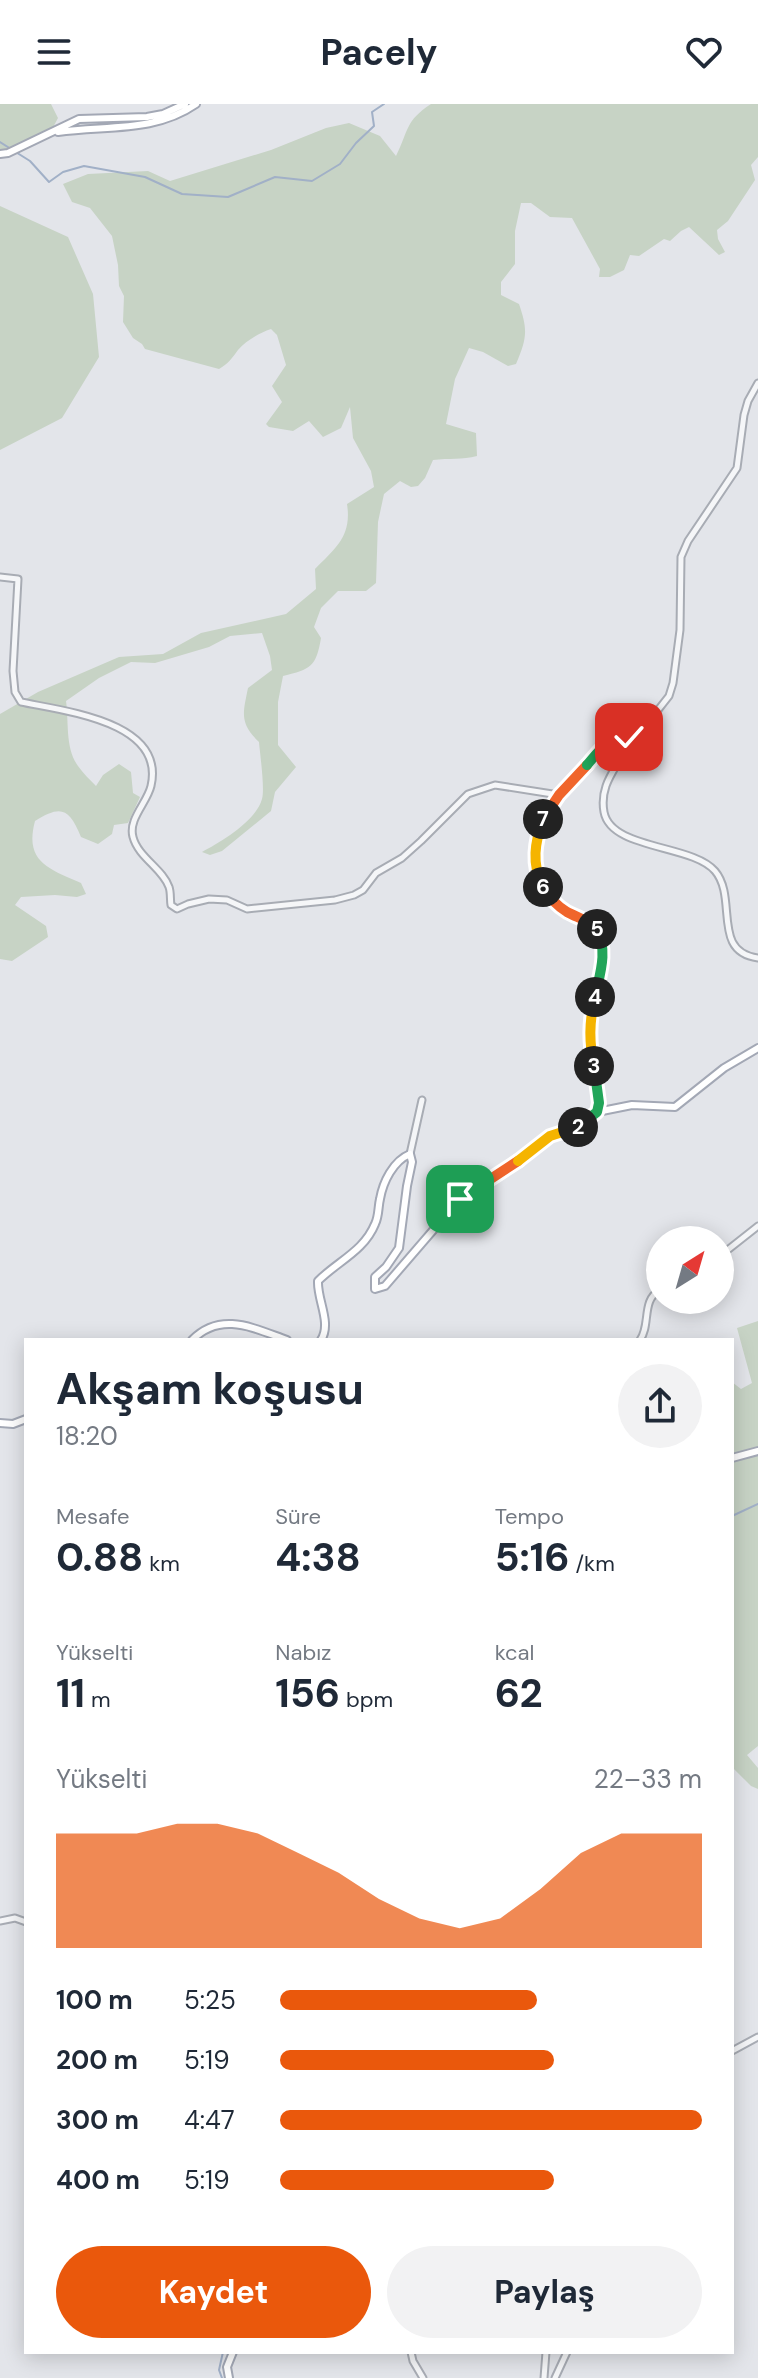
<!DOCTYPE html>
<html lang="tr">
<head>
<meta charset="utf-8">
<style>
  body { margin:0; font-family:"DM Sans",sans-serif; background:#f2f2f3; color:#1f2937; height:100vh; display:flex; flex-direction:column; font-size:30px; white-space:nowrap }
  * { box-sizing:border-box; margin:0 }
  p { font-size:26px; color:#747a83 }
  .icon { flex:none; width:44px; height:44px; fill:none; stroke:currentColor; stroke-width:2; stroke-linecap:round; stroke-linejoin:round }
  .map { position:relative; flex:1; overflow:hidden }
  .drawer { position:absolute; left:24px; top:1234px; width:710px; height:1016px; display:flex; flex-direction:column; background:#fff; border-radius:0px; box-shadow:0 4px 20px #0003 }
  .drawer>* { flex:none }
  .needle { width:52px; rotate:37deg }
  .controls { position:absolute; left:646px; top:1122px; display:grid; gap:16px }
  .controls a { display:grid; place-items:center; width:88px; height:88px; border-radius:50%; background:#fff; box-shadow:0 4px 20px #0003; font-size:40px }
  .pin { position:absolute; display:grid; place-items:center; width:68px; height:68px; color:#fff; margin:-34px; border-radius:16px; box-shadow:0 4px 12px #0006 }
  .km { position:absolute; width:40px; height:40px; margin:-20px; border-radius:50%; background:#222; color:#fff; font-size:22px; line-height:40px; text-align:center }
  .round { display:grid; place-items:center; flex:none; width:84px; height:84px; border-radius:42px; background:#f2f2f3 }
  .headline { display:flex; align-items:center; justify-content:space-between; height:136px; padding:0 32px }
  h1 { font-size:44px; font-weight:700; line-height:60px }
  .figures { display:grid; grid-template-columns:repeat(3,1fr); gap:12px; height:136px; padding:8px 32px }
  .figures div { display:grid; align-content:center }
  .figures b { font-size:40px; font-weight:700 }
  .figures small { font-size:22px; font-weight:400 }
  .figures p { font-size:22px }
  .chart { height:224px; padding:16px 32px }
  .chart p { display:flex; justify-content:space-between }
  .chart svg { width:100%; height:144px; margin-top:8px; fill:#ea580c; opacity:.7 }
  .button { display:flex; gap:16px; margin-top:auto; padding:16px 32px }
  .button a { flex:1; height:92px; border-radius:48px; background:#ea580c; color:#fff; font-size:32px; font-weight:700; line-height:92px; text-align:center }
  .button a+a { background:#f2f2f3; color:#1f2937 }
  ul { padding:0 32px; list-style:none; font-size:26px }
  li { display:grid; grid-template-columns:128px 96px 1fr; align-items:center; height:60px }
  li i { height:20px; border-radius:10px; background:#ea580c }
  header { display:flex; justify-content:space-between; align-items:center; height:104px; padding:0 32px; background:#fff; font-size:36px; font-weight:700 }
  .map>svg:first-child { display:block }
  .green { fill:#c7d3c5 }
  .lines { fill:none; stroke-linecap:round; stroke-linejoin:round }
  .stream { stroke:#a1b0c7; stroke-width:2 }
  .minor-casing { stroke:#a8acb4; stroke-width:9 }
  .major-casing { stroke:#a3a8b5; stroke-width:10 }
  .minor { stroke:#f5f6f8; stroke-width:5 }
  .major { stroke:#fff; stroke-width:6 }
  .split-1-casing { stroke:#fff; stroke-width:16 }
  .split-2-casing { stroke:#fff; stroke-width:16 }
  .split-3-casing { stroke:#fff; stroke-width:16 }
  .split-4-casing { stroke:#fff; stroke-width:16 }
  .split-5-casing { stroke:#fff; stroke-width:16 }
  .split-6-casing { stroke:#fff; stroke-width:16 }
  .split-7-casing { stroke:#fff; stroke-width:16 }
  .split-8-casing { stroke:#fff; stroke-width:16 }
  .split-9-casing { stroke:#fff; stroke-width:16 }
  .split-1 { stroke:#f0652b; stroke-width:10 }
  .split-2 { stroke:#f5b400; stroke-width:10 }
  .split-3 { stroke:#22a559; stroke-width:10 }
  .split-4 { stroke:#f5b400; stroke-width:10 }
  .split-5 { stroke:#22a559; stroke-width:10 }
  .split-6 { stroke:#f0652b; stroke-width:10 }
  .split-7 { stroke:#f5b400; stroke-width:10 }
  .split-8 { stroke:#f0652b; stroke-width:10 }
  .split-9 { stroke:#22a559; stroke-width:10 }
</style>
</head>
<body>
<header><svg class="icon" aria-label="menu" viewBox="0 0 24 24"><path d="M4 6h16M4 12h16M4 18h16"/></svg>Pacely<svg class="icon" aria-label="heart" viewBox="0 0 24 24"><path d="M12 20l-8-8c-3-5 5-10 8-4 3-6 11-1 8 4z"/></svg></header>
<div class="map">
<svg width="758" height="2274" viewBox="0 0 758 2274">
  <rect width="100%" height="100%" fill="#e3e5ea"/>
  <path class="green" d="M0,0H51L58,14L50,29L0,50Z
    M431,0H758V53L751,61L755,76L728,117L717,126L718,135L725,148L719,151L689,123L681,127L670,137L664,135L639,152L630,151L624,166L610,173H599L600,165L572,114L550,113L531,99H521L515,127V160L501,178V191L519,200C528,226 527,234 516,260L508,262L483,248L469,244L455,275L446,320L476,329L477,352C462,356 449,354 433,356L425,374L418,382L411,383L400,377L384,390L378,418L376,479L366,487H338L321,504L314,523L321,534C316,563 311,565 283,572L278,598V641L296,663L275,688L271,707L222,747L210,751L202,748C221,738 256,717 262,695C265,685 260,650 259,638C239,619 243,609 248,584L272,566L270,552L262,529L230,532L209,543L155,559L131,558L99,574L66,597C69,618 65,644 78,662C83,669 90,676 96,682L103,671L119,660L131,668L133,689L140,693L128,719L114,721L112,730L98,740L81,733C69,704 61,701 35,717C24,758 49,765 81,779L86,790L77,793L55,791L21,793L15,801L46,822L48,833L12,857L0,855V610L38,588L119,553L163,550L201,529L286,510L316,485L315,465C336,444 352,432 347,400L374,383L371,367L353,334L350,303L341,324L323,333L309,317L293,327L269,323L266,320L282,298L272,282L286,261L277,231L271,225C259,229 246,237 238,246C232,254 228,260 219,265L145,245L142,240L133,234L123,218L124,192L119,182L118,161L112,132L90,104L72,98L63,80L88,70L148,67L170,77L271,46L326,24L349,19L380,32L396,52C409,26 405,17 431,0Z
    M0,102L68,133L93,190L99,253L62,314L0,346Z
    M758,1217V1642L747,1651L758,1664V1685L751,1682L732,1663V1278L741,1285L752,1279L737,1224Z"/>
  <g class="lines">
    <path class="stream" d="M0,38L30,57L49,78L63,68L84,62L145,73L182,90L228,93L275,73L312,77L340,60L356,39L374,22L372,8L384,0
      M732,1412L758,1400
      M222,2274L219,2266L223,2248"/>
    <defs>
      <path id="minor" d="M0,473L18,475L13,567L15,588L21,598C63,607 166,617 151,682C147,699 128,715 133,733C138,753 163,765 169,783C171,788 170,796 171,801L177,805L188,800L209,795L227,796L247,805L335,796L354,791L363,786L376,769L402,754L421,737L468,690L495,681L559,691
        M626,629L629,633C625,658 598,675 604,708C611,746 692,740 715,767C738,794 711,848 758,854
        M597,1008L599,999C595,973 587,945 589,920C592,894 606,868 603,842C600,818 582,818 566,807C556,800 547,791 542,780C518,735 556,694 585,663C596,651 609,632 626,629L636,618L658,606L669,592L673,579L680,526L681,453L688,437L737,364L744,311L748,297L758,279
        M410,1050L422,996
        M720,1152L758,1122
        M640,1236C651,1221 641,1196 660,1186
        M0,1817L15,1814L26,1818
        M732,1947L758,1933
        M411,2248L413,2257L423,2274
        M544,2274L546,2248
        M555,2274L567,2248"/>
      <path id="major" d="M58,28C106,21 154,29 196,0
        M0,50L8,49L79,15L147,13L163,10L185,0
        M192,1236C221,1207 253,1224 287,1236
        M321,1236C332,1219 317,1196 318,1177C338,1157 364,1147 375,1120C379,1112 378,1103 380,1095C383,1078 393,1057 410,1050L412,1058L407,1082L399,1144L386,1163L375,1173V1185L385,1182L460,1095L526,1052L550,1032L578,1023L597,1008L632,1001L675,1003L724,964L758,944
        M0,1319L13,1320L26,1315
        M732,1354L758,1347
        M229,2274L227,2263L233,2248"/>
    </defs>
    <use href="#minor" class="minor-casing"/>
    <use href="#major" class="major-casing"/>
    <use href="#minor" class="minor"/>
    <use href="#major" class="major"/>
  </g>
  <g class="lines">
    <defs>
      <path id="split-1" d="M460,1095L518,1057"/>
      <path id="split-2" d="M518,1057L550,1032L578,1023"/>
      <path id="split-3" d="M578,1023L597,1008L599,999L594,962"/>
      <path id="split-4" d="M594,962C589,938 589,918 595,893"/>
      <path id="split-5" d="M595,893C600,869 608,848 597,825"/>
      <path id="split-6" d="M543,783C549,793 557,802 567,808C578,814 588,816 597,825"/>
      <path id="split-7" d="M543,715C535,738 531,760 543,783"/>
      <path id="split-8" d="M543,715L559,691L587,661"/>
      <path id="split-9" d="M587,661C598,648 609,633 626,629L629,633"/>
    </defs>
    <use href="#split-1" class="split-1-casing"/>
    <use href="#split-2" class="split-2-casing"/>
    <use href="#split-3" class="split-3-casing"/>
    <use href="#split-4" class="split-4-casing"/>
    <use href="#split-5" class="split-5-casing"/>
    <use href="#split-6" class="split-6-casing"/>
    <use href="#split-7" class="split-7-casing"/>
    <use href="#split-8" class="split-8-casing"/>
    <use href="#split-9" class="split-9-casing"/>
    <use href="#split-1" class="split-1"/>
    <use href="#split-2" class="split-2"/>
    <use href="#split-3" class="split-3"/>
    <use href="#split-4" class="split-4"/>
    <use href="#split-5" class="split-5"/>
    <use href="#split-6" class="split-6"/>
    <use href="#split-7" class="split-7"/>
    <use href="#split-8" class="split-8"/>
    <use href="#split-9" class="split-9"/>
  </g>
</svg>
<div class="controls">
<a><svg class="needle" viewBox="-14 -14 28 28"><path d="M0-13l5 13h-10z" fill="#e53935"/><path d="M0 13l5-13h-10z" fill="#747a83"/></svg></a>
</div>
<div class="pin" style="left:460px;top:1095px;background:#1e9e55"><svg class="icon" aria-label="arrive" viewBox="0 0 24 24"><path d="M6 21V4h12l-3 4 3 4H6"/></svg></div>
<div class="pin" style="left:629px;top:633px;background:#d93025"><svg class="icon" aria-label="check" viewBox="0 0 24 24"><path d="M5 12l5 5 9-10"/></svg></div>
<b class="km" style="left:578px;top:1023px">2</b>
<b class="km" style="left:594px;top:962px">3</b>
<b class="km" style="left:595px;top:893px">4</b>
<b class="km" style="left:597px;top:825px">5</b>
<b class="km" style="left:543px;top:783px">6</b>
<b class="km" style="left:543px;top:715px">7</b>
<section class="drawer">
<div class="headline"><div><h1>Akşam koşusu</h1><p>18:20</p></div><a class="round"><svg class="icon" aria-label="share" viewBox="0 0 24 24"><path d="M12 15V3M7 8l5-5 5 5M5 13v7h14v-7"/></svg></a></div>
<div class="figures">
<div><p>Mesafe</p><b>0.88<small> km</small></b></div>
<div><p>Süre</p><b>4:38</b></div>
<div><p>Tempo</p><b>5:16<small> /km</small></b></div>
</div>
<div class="figures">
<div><p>Yükselti</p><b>11<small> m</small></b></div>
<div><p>Nabız</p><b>156<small> bpm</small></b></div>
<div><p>kcal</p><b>62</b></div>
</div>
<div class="chart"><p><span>Yükselti</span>22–33 m</p>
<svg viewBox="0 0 160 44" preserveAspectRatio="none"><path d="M0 44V9L10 9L20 9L30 6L40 6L50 9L60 15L70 21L80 29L90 35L100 38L110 35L120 26L130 15L140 9L150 9L160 9V44z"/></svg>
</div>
<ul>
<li><b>100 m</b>5:25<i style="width:61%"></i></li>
<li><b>200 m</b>5:19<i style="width:65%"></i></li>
<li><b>300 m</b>4:47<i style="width:100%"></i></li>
<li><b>400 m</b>5:19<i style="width:65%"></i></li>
</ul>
<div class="button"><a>Kaydet</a><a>Paylaş</a></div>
</section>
</div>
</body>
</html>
